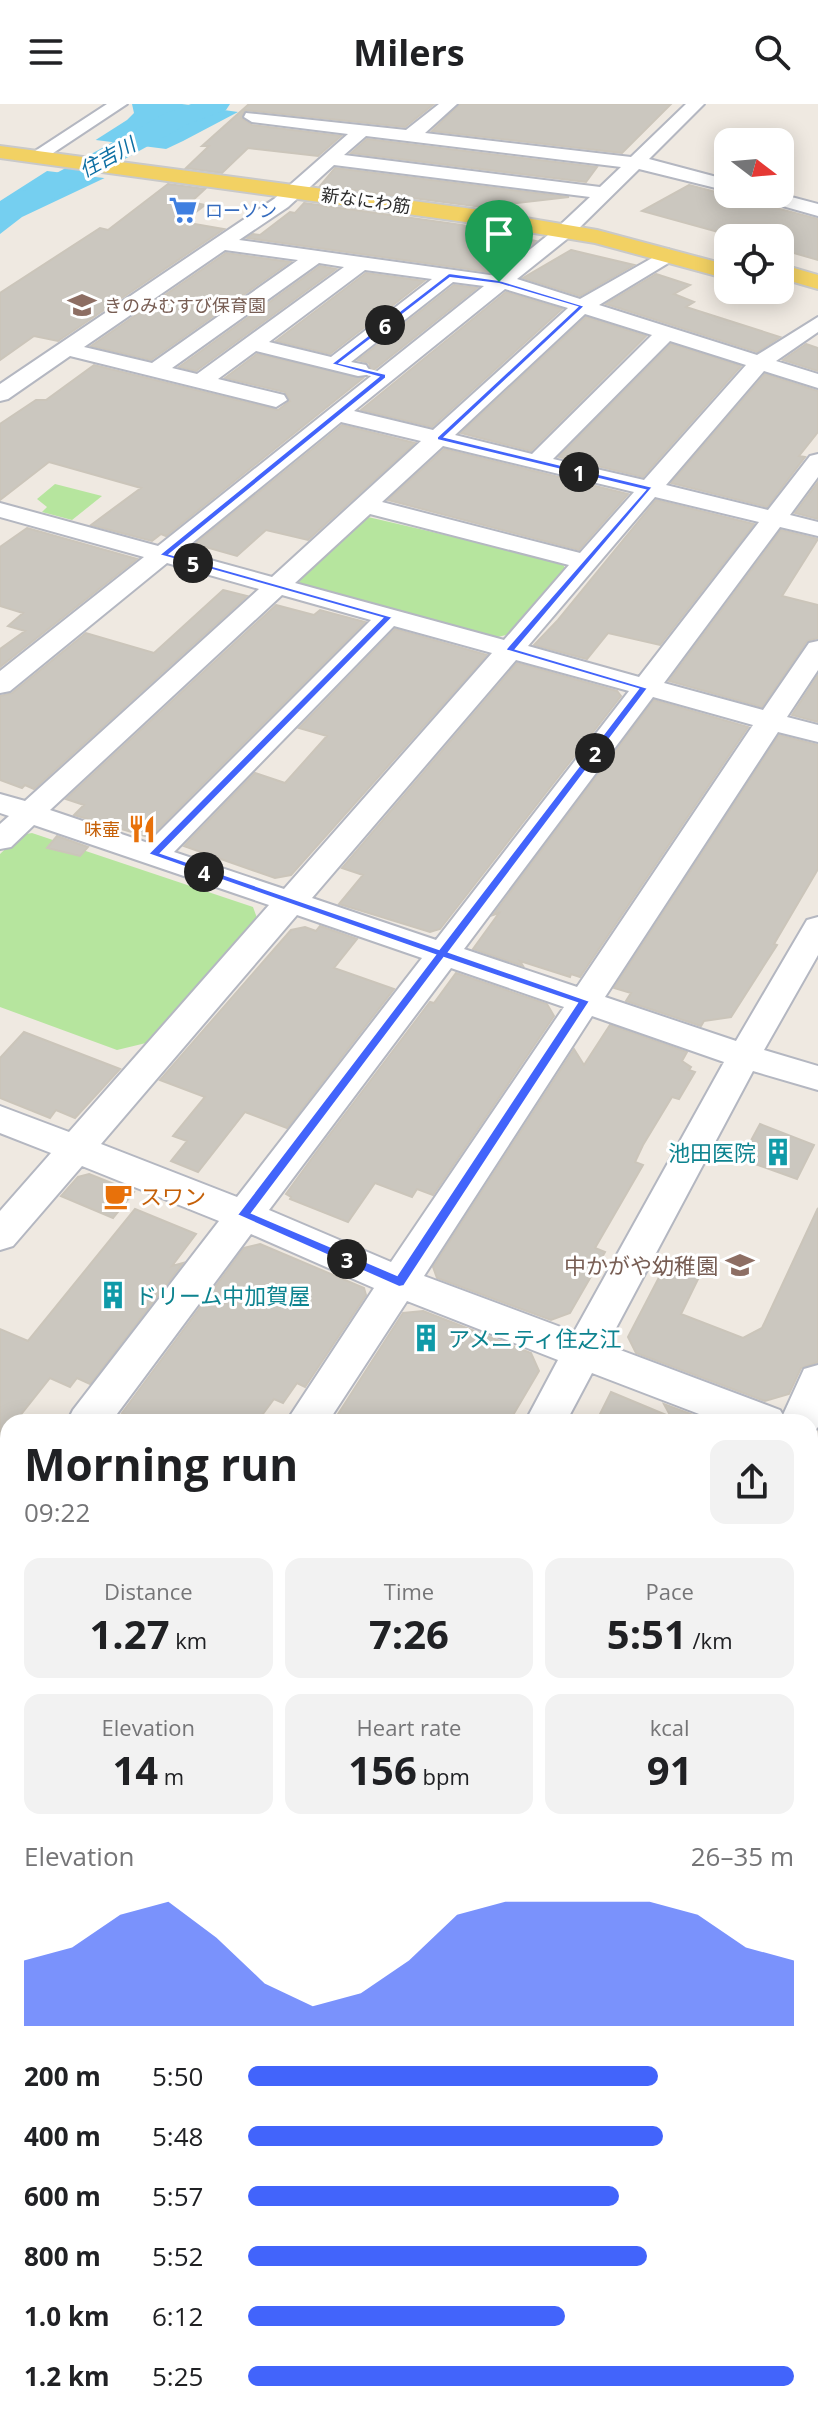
<!DOCTYPE html>
<html lang="en">
<head>
<meta charset="utf-8">
<style>
  body { margin:0; font-family:"Open Sans","Noto Sans JP",sans-serif; background:#f2f2f2; color:#202124; height:100vh; display:flex; flex-direction:column; font-size:30px; white-space:nowrap }
  * { box-sizing:border-box; margin:0 }
  p { font-size:26px; color:#757577 }
  .icon { flex:none; width:44px; height:44px; fill:none; stroke:currentColor; stroke-width:2; stroke-linecap:round; stroke-linejoin:round }
  .map { position:relative; flex:1; overflow:hidden }
  .side { position:absolute; left:0px; top:1310px; width:818px; height:1008px; display:flex; flex-direction:column; background:#fff; border-radius:24px 24px 0 0; box-shadow:0 4px 20px #0003 }
  .side>* { flex:none }
  .needle { width:52px; rotate:106deg }
  .controls { position:absolute; left:714px; top:24px; display:grid; gap:16px }
  .controls a { display:grid; place-items:center; width:80px; height:80px; border-radius:16px; background:#fff; box-shadow:0 4px 20px #0003; font-size:40px }
  .pin { position:absolute; display:grid; place-items:center; width:68px; height:68px; color:#fff; margin:-82px -34px; border-radius:50% 50% 50% 0; rotate:-45deg; box-shadow:0 0 8px #0007 }
  .pin .icon { rotate:45deg }
  .km { position:absolute; width:40px; height:40px; margin:-20px; border-radius:50%; background:#222; color:#fff; font-size:22px; line-height:40px; text-align:center }
  .round { display:grid; place-items:center; flex:none; width:84px; height:84px; border-radius:16px; background:#f2f2f2 }
  .overview { display:flex; align-items:center; justify-content:space-between; height:136px; padding:0 24px }
  h1 { font-size:44px; font-weight:700; line-height:60px }
  .figures { display:grid; grid-template-columns:repeat(3,1fr); gap:12px; height:136px; padding:8px 24px }
  .figures div { display:grid; align-content:center; border-radius:16px; background:#f2f2f2; text-align:center }
  .figures b { font-size:40px; font-weight:700 }
  .figures small { font-size:22px; font-weight:400 }
  .figures p { font-size:22px }
  .chart { height:224px; padding:16px 24px }
  .chart p { display:flex; justify-content:space-between }
  .chart svg { width:100%; height:144px; margin-top:8px; fill:#4264fb; opacity:.7 }
  ul { padding:0 24px; list-style:none; font-size:26px }
  li { display:grid; grid-template-columns:128px 96px 1fr; align-items:center; height:60px }
  li i { height:20px; border-radius:10px; background:#4264fb }
  header { display:flex; justify-content:space-between; align-items:center; height:104px; padding:0 24px; background:#fff; font-size:36px; font-weight:700 }
  .map>svg:first-child { display:block }
  .green { fill:#b6e59e }
  .water { fill:#75cff0 }
  .pier { fill:#efe9e1 }
  .lines { fill:none; stroke-linecap:round; stroke-linejoin:round }
  .river { fill:#75cff0; fill-rule:evenodd }
  .building { fill:#cbc7bf; stroke:#cbc5ba; stroke-width:2 }
  .minor-casing { stroke:#b4b7c1; stroke-width:4 }
  .major-casing { stroke:#c9c9c9; stroke-width:4 }
  .minor { fill:#fff; fill-rule:evenodd }
  .major { fill:#f2d163; fill-rule:evenodd }
  .route { fill:#4264fb; stroke:#fff; stroke-width:2; fill-rule:evenodd }
  .labels { text-anchor:middle; dominant-baseline:central; stroke-width:6; stroke-linejoin:round; paint-order:stroke }
  .far-street-label { font-size:18px; fill:#2e2e2e; stroke:#fff }
  .far-shop-label { font-size:18px; fill:#366cbe; stroke:#fff; text-anchor:start }
  .far-education-label { font-size:18px; fill:#785e54; stroke:#fff; text-anchor:start }
  .far-food-label { font-size:18px; fill:#c56008; stroke:#fff; text-anchor:end }
  .far-water-label { font-size:20px; font-style:italic; fill:#0d6fa3; stroke:#fff }
  .culture-label { font-size:22px; fill:#0d838f; stroke:#fff; text-anchor:start }
  .food-label { font-size:22px; fill:#c56008; stroke:#fff; text-anchor:start }
  .education-label { font-size:22px; fill:#785e54; stroke:#fff; text-anchor:end }
</style>
</head>
<body>
<header><svg class="icon" aria-label="menu" viewBox="0 0 24 24"><path d="M4 6h16M4 12h16M4 18h16"/></svg>Milers<svg class="icon" aria-label="search" viewBox="0 0 24 24"><circle cx="10" cy="10" r="6"/><path d="M15 15l6 6"/></svg></header>
<div class="map">
<svg width="818" height="2318" viewBox="0 0 818 2318">
  <rect width="100%" height="100%" fill="#efe9e1"/>
  <path class="green" d="M55,380L102,392L72,416L42,408L47,403L37,395Z
    M368,413L561,458L566,465L506,531L494,534L302,481L297,475Z
    M32,729L253,803L257,814L146,939L117,946L0,903V750L20,731Z"/>
  <path class="water" d="M132,0H182L238,8L183,37L22,113L0,130V97L127,16L134,9Z"/>
  <path class="pier" d="M88,35L174,46L112,75L39,66Z"/>
  <g class="lines">
    <path class="river" d="M191,0H230L226,6L186,21L11,118L0,121V100L166,9Z"/>
  </g>
  <path class="building" d="M249,0H434L405,23L245,6L241,14L252,21L341,32L318,52L248,44L222,69L186,64L209,42H202Z
    M460,0H671L622,49L432,27Z
    M367,35L597,63L586,78L351,49Z
    M335,64L569,93L482,103L320,82Z
    M168,80L205,85L191,98L205,101L183,118L224,125L58,237L34,232L0,256V189L100,124L108,126Z
    M689,81L818,115V156L780,145V134H740L642,107Z
    M304,99L462,121L536,137L496,169L247,134L253,130L260,131L290,108L295,109Z
    M571,146L634,161L580,192L523,174Z
    M226,149L290,158L151,256L91,242Z
    M320,162L336,165L196,267L179,263Z
    M366,169L424,177L330,250L276,237Z
    M656,170L690,181L674,190L694,198L686,203L780,233L757,248L606,200Z
    M454,181L477,184L371,268L369,259L358,256Z
    M506,188L562,205L432,323L361,306Z
    M586,213L646,232L531,347L461,329Z
    M671,240L741,262L643,373L559,353Z
    M806,240L818,244V267L783,256Z
    M257,250L363,274L166,432L161,430L152,437L91,421L141,384L49,358L0,396V320L36,296H46L94,261L278,306L290,297L285,288L225,274Z
    M765,270L818,287V328L799,352L805,353L767,403L671,379Z
    M342,321L415,339L308,436L266,426L237,452L195,440Z
    M444,345L628,390L579,446L388,396Z
    M818,378V415L795,409Z
    M656,396L754,420L660,541L608,529L587,555L534,541L558,516Z
    M27,424L137,455L0,563V545L25,527L8,522L23,509L0,502V443Z
    M781,426L818,435L782,492L818,501V534L807,537L762,603L669,577Z
    M223,486L247,492L34,685L25,681L22,684L0,676V592L12,589L86,529L154,549Z
    M276,501L314,511L320,506L365,518L152,731L145,732L74,711L84,701L66,695Z
    M395,525L487,551L291,771L275,774L184,742L255,669L285,679L327,632L299,624Z
    M517,559L617,587L621,592L440,825L430,828L339,800L363,771L342,764Z
    M818,571V618L792,611Z
    M654,596L748,623L580,873L571,870L570,873L520,857L523,862L473,845L499,809L493,811Z
    M779,631L818,641V765L774,840L777,841L731,913L704,917L701,922L626,897L631,889L614,884Z
    M57,732L88,743L80,752L47,744Z
    M320,822L357,835L334,864L394,885L287,1024L245,1008L198,1068L171,1057L187,1037L173,1032L205,993L160,976L291,826L305,823L316,827Z
    M456,869L547,900L554,912L433,1091L417,1085L412,1093L375,1079L348,1118L290,1095L291,1093L286,1090L318,1046L430,898L434,899Z
    M610,921L687,948L682,957L691,963L689,966L695,968L679,995L672,993L643,1041L635,1058L643,1061L595,1144L605,1148L570,1209L551,1216L437,1174L433,1163L574,945L584,961Z
    M24,928L120,965L75,1014L56,1006L50,1014L0,994V954Z
    M760,1020L814,1041L797,1075L741,1055Z
    M89,1070L134,1088L113,1114L61,1092L78,1073Z
    M818,1104V1258L801,1264L789,1290L765,1297L636,1249L628,1233L667,1158L700,1171L681,1210L743,1234L762,1224Z
    M135,1105L196,1130L172,1162L183,1159L90,1280L77,1274L70,1283L50,1274L15,1318H8V1328L0,1338V1225L28,1237Z
    M260,1140L364,1184L366,1191L305,1283L297,1279L283,1299L274,1295L257,1318H142L122,1309L244,1144Z
    M423,1207L531,1249L539,1267L509,1318H333L403,1209Z
    M611,1288L671,1313L664,1300L704,1315L695,1318H596Z"/>
  <g class="lines">
    <defs>
      <path id="minor" d="M107,0H127L41,57L35,58L26,53Z
        M439,0H457L425,29L631,53L686,0H704L649,55L728,76V87L639,65L572,131L517,175L580,195L668,145L678,151L675,155L599,201L757,251L818,213V228L776,257L818,270V284L764,267L666,381L768,406L810,352L818,350V373L790,411L818,418V432L780,423L664,579L763,606L809,539L818,537V566L787,613L818,621V638L778,628L605,893L736,937L807,816L818,813V851L764,946L818,962V986L753,967L607,1241L780,1306L783,1311L804,1265L818,1261V1323L810,1332V1318H720L592,1269L566,1318H525L558,1256L407,1197L328,1318H286L374,1184L251,1130L111,1318H67L73,1306L219,1117L82,1062L13,1142L0,1146V1107L51,1049L0,1029V1002L69,1028L269,801L34,721L11,743L0,745V720L9,712L0,709V690L25,697L259,485L167,459L10,587L0,589V567L144,453L0,413V399L158,442L484,182L453,178L351,258L366,261L369,266L366,271L358,272L256,247L218,275L284,291L287,296L276,303L70,252L8,295L0,297V280L274,95L348,30L252,18L244,13L246,9L406,26ZM366,32L621,63L600,83L344,51ZM334,61L590,93L558,123L497,172L239,136L288,103ZM225,146L298,156L152,259L84,243ZM319,159L344,163L197,270L172,264ZM365,166L432,175L331,253L269,238ZM505,185L568,204L433,326L354,307ZM585,210L652,231L532,350L455,331ZM670,237L746,261L644,376L553,355ZM341,318L421,337L272,473L181,448ZM443,342L634,388L580,449L382,398ZM655,393L759,418L639,573L528,542ZM370,410L569,461L504,536L295,479ZM282,491L371,516L148,739L50,706ZM394,522L492,549L284,785L174,748ZM516,556L629,587L436,836L312,794ZM653,593L753,621L577,883L464,845ZM297,811L422,854L237,1093L101,1040ZM451,864L564,903L391,1158L269,1106ZM592,912L724,958L574,1228L424,1172Z
        M751,90H780L818,100V112L754,94Z
        M8,1404V1449L0,1452V1407Z
        M0,1600L8,1603V1648L0,1645Z
        M8,1746V1804L0,1808V1750Z
        M818,1994V2070L810,2073V1997Z
        M8,2248V2310H22L0,2318V2251Z
        M333,2310H393L390,2318H330Z
        M693,2310H753L751,2318H691Z"/>
      <path id="major" d="M0,42L473,105L597,126L728,161V175L595,139L473,119L0,54Z
        M780,160L818,171V185L780,174Z"/>
    </defs>
    <use href="#minor" class="minor-casing"/>
    <use href="#major" class="major-casing"/>
    <use href="#minor" class="minor"/>
    <use href="#major" class="major"/>
  </g>
  <path class="route" d="M449,169L499,176L585,202L445,333L653,383L516,545L648,584L449,848L590,897L404,1182L399,1183L237,1111L435,851L148,750L382,514L159,451L378,273L331,260ZM450,174L499,180L577,203L437,333V336L645,386L505,546L638,585L439,845L161,749L393,513L170,450L386,274V270L340,259ZM444,854L577,899L397,1171L252,1109Z"/>
  <defs>
    <symbol id="supermarket-bare" viewBox="-9 -9 18 18"><path d="M-6-5.5h2.5l.6 2H6L4.5 2H-2.5L-4.4-4H-6ZM-1.5 3.2a1.3 1.3 0 1 0 .1 0ZM3 3.2a1.3 1.3 0 1 0 .1 0Z" fill="#3f7fe0" stroke="#fff" stroke-width="2.5" paint-order="stroke"/></symbol>
    <symbol id="school-bare" viewBox="-9 -9 18 18"><path d="M0-5L7-2L0 1L-7-2ZM-4 1L0 2.5L4 1V4Q0 6-4 4Z" fill="#8d6e63" stroke="#fff" stroke-width="2.5" paint-order="stroke"/></symbol>
    <symbol id="restaurant-bare" viewBox="-9 -9 18 18"><path d="M-5-6h1v4h1v-4h1v4h1v-4h1v5L-1.5 .5V6h-2V.5L-5-1ZM5-6V6H3V1.5H1.5Q1.5-4 5-6Z" fill="#e8710a" stroke="#fff" stroke-width="2.5" paint-order="stroke"/></symbol>
    <symbol id="building-bare" viewBox="-9 -9 18 18"><path d="M-4-6H4V6H1V3H-1V6H-4ZM-2.5-4.3h1.7v1.8h-1.7ZM.8-4.3h1.7v1.8H.8ZM-2.5-1h1.7V.8h-1.7ZM.8-1h1.7V.8H.8Z" fill="#0f9aa8" stroke="#fff" stroke-width="2.5" paint-order="stroke"/></symbol>
    <symbol id="cafe-bare" viewBox="-9 -9 18 18"><path d="M-5.5-4.5H6V0H3Q3 3.5 0 3.5H-2.5Q-5.5 3.5-5.5 0ZM3-3.2v2h1.7v-2ZM-6 4.5H4V6H-6Z" fill="#e8710a" stroke="#fff" stroke-width="2.5" paint-order="stroke"/></symbol>
  </defs>
  <g fill-rule="evenodd">
    <use href="#supermarket-bare" x="163" y="86" width="40" height="40"/>
    <use href="#school-bare" x="62" y="181" width="40" height="40"/>
    <use href="#restaurant-bare" x="122" y="705" width="40" height="40"/>
    <use href="#building-bare" x="758" y="1028" width="40" height="40"/>
    <use href="#cafe-bare" x="98" y="1072" width="40" height="40"/>
    <use href="#school-bare" x="720" y="1141" width="40" height="40"/>
    <use href="#building-bare" x="93" y="1171" width="40" height="40"/>
    <use href="#building-bare" x="406" y="1214" width="40" height="40"/>
  </g>
  <g class="labels">
    <g class="far-street-label">
      <text transform="translate(366 96) rotate(8)">新なにわ筋</text>
    </g>
    <g class="far-shop-label">
      <text x="205" y="106">ローソン</text>
    </g>
    <g class="far-education-label">
      <text x="104" y="201">きのみむすび保育園</text>
    </g>
    <g class="far-food-label">
      <text x="120" y="725">味壷</text>
    </g>
    <g class="far-water-label">
      <text transform="translate(107 53) rotate(-29)">住吉川</text>
    </g>
    <g class="culture-label">
      <text x="756" y="1048" text-anchor="end">池田医院</text>
      <text x="135" y="1191">ドリーム中加賀屋</text>
      <text x="448" y="1234">アメニティ住之江</text>
    </g>
    <g class="food-label">
      <text x="140" y="1092">スワン</text>
    </g>
    <g class="education-label">
      <text x="718" y="1161">中かがや幼稚園</text>
    </g>
  </g>
</svg>
<div class="controls">
<a><svg class="needle" viewBox="-14 -14 28 28"><path d="M0-13l5 13h-10z" fill="#e53935"/><path d="M0 13l5-13h-10z" fill="#757577"/></svg></a>
<a><svg class="icon" aria-label="locate" viewBox="0 0 24 24"><circle cx="12" cy="12" r="6"/><path d="M12 2v4M12 18v4M2 12h4M18 12h4"/></svg></a>
</div>
<div class="pin" style="left:499px;top:178px;background:#1e9e55"><svg class="icon" aria-label="arrive" viewBox="0 0 24 24"><path d="M6 21V4h12l-3 4 3 4H6"/></svg></div>
<b class="km" style="left:579px;top:368px">1</b>
<b class="km" style="left:595px;top:649px">2</b>
<b class="km" style="left:347px;top:1155px">3</b>
<b class="km" style="left:204px;top:768px">4</b>
<b class="km" style="left:193px;top:459px">5</b>
<b class="km" style="left:385px;top:221px">6</b>
<section class="side">
<div class="overview"><div><h1>Morning run</h1><p>09:22</p></div><a class="round"><svg class="icon" aria-label="share" viewBox="0 0 24 24"><path d="M12 15V3M7 8l5-5 5 5M5 13v7h14v-7"/></svg></a></div>
<div class="figures">
<div><p>Distance</p><b>1.27<small> km</small></b></div>
<div><p>Time</p><b>7:26</b></div>
<div><p>Pace</p><b>5:51<small> /km</small></b></div>
</div>
<div class="figures">
<div><p>Elevation</p><b>14<small> m</small></b></div>
<div><p>Heart rate</p><b>156<small> bpm</small></b></div>
<div><p>kcal</p><b>91</b></div>
</div>
<div class="chart"><p><span>Elevation</span>26–35 m</p>
<svg viewBox="0 0 160 44" preserveAspectRatio="none"><path d="M0 44V24L10 20L20 10L30 6L40 17L50 31L60 38L70 34L80 24L90 10L100 6L110 6L120 6L130 6L140 10L150 20L160 24V44z"/></svg>
</div>
<ul>
<li><b>200 m</b>5:50<i style="width:75%"></i></li>
<li><b>400 m</b>5:48<i style="width:76%"></i></li>
<li><b>600 m</b>5:57<i style="width:68%"></i></li>
<li><b>800 m</b>5:52<i style="width:73%"></i></li>
<li><b>1.0 km</b>6:12<i style="width:58%"></i></li>
<li><b>1.2 km</b>5:25<i style="width:100%"></i></li>
</ul>
</section>
</div>
</body>
</html>
